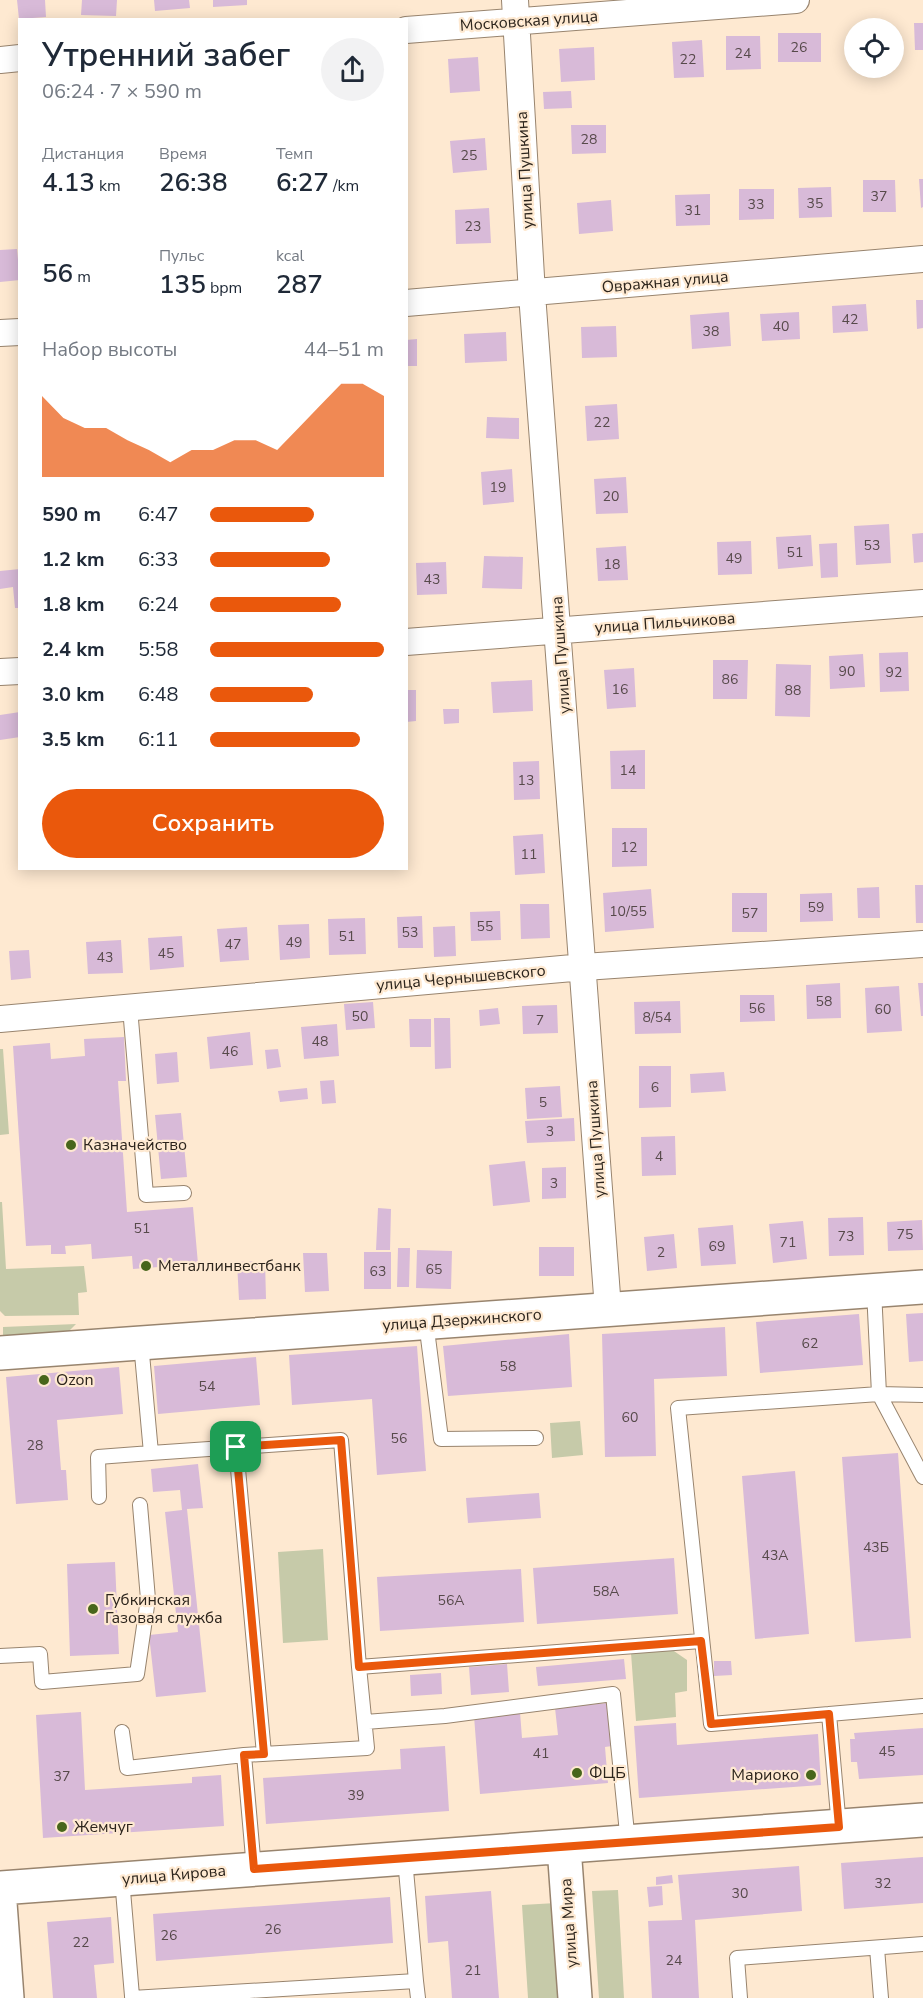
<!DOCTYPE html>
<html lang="ru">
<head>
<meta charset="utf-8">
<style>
  body { margin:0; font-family:"Nunito Sans",sans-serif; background:#f2f2f3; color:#1f2937; height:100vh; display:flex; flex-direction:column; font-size:22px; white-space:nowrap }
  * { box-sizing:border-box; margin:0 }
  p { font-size:20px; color:#747a83 }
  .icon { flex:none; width:33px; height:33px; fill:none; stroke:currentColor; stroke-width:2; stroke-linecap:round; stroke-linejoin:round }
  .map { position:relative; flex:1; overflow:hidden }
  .panel { position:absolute; left:18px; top:18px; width:390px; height:852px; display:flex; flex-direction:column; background:#fff; border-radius:0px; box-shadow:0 3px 15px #0003 }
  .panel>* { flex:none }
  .fabs { position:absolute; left:844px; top:18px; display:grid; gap:12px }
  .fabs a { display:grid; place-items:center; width:60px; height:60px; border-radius:50%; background:#fff; box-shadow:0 3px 15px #0003; font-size:30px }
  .pin { position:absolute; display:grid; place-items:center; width:51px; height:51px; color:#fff; margin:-26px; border-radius:12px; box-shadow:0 3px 9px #0006 }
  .round { display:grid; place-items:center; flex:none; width:63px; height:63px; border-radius:32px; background:#f2f2f3 }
  .summary { display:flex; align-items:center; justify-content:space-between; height:102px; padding:0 24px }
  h1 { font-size:33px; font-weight:600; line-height:45px }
  .metrics { display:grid; grid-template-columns:repeat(3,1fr); gap:9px; height:102px; padding:6px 24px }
  .metrics div { display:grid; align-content:center }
  .metrics b { font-size:26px; font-weight:600 }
  .metrics small { font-size:16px; font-weight:400 }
  .metrics p { font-size:16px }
  .chart { height:168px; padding:12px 24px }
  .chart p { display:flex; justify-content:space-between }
  .chart svg { width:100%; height:108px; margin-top:6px; fill:#ea580c; opacity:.7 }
  .primary-button { display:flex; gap:12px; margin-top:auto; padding:12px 24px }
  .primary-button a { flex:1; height:69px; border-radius:36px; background:#ea580c; color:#fff; font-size:24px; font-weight:600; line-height:69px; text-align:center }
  ul { padding:0 24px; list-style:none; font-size:20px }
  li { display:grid; grid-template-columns:96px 72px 1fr; align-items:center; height:45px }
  li i { height:15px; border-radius:8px; background:#ea580c }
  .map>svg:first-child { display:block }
  .green { fill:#c6caa9 }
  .building { fill:#d8bad8 }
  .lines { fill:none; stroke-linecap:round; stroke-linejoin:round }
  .lane-casing { stroke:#98846e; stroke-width:16 }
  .street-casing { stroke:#98846e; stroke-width:28 }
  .secondary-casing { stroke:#98846e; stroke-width:36 }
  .lane { stroke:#fff; stroke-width:14 }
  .street { stroke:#fff; stroke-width:26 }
  .secondary { stroke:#fff; stroke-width:33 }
  .route-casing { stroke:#fff; stroke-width:12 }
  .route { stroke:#ea580c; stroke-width:8 }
  .poi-dot { fill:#48661b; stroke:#fee9d1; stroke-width:2 }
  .labels { text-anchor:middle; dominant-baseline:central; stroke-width:4.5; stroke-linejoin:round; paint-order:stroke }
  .number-label { font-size:14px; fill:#574a4b }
  .street-label { font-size:16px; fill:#2c241c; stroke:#fee9d1 }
  .poi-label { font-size:16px; fill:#2c241c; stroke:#fee9d1; text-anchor:start }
</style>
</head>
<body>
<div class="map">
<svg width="923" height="1998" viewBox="0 0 923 1998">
  <rect width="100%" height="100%" fill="#fee9d1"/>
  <path class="green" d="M0,1049H3L9,1134L0,1135Z
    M0,1202H2L6,1269L84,1266L87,1292L78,1293L79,1315L5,1316L0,1311Z
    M76,1324L67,1333L11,1338L3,1336V1327Z
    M580,1421L583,1455L552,1458L550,1423Z
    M323,1549L328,1640L283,1643L278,1552Z
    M671,1649L687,1660V1691L675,1693L676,1717L636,1721L631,1653Z
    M618,1890L624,1998H599L592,1891Z
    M556,1903L562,1998H528L522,1905Z"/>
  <path class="building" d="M17,0H45L46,17L19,19Z
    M82,0H117L116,16L81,15Z
    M154,0H189L190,8L155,11Z
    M213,0H247V5L213,7Z
    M914,23H923V50H915Z
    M778,33H821V62H778Z
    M726,36H760L761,69L726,70Z
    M702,40L704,77L674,78L672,42Z
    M594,47L595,80L561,82L559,49Z
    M478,57L480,91L450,93L448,59Z
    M571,91L572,108L544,109L543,92Z
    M571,125H606V153L572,154Z
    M485,138L487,170L453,173L450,141Z
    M919,179H923V207L921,208Z
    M863,180H895L896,212H863Z
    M831,187L832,217L799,218L798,188Z
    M739,189H774V219L739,220Z
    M710,194V225L676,226L675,195Z
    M611,200L613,231L579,234L577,203Z
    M489,208L491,243L456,244L455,210Z
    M17,249L20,280L0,282V250Z
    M916,300H923V328L917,329Z
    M866,304L868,331L833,333L832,306Z
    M729,312L731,346L692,349L690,315Z
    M799,312L800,339L762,341L760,314Z
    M616,326L617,357L582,358L581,327Z
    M506,332L507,361L465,363L464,334Z
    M417,339V366H406V340Z
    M617,404L619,439L587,441L585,406Z
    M487,417L519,418V439L486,438Z
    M512,469L514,502L483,505L481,472Z
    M626,477L628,513L596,514L594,479Z
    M889,524L891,563L856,565L854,526Z
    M923,533V562L914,563L912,534Z
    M811,535L813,566L778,569L776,537Z
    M751,541L752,574L718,575L717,542Z
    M837,543L838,577L821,578L819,544Z
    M626,546L628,580L598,581L596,548Z
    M484,556L523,557L522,589L482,588Z
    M446,562L447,594L417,595L416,563Z
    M20,569V608H15L13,587L0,589V571Z
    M908,652L909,691L880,692L879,653Z
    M863,654L865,687L830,689L829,656Z
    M713,660H748L747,699H713Z
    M776,664L811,665L810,717L775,716Z
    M634,668L636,707L607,709L604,670Z
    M532,680L533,711L493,713L491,682Z
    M406,690H416V721L406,722Z
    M443,709H459V723L444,724Z
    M20,712V737L0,740V715Z
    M645,750V789H611L610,751Z
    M539,761L540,799L514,800L513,762Z
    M612,828H647V866L612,867Z
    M543,834L545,873L515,875L513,836Z
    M915,885H923V923H916Z
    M879,887L880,918H858L857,888Z
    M651,889L654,928L605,932L603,893Z
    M732,893H767V932H732Z
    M832,893L833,921L800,922V894Z
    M520,904H549L550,938L521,939Z
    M500,911L501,940L471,941L470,912Z
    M422,916L423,948H398L397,917Z
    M365,918L366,954L329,955L328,919Z
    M309,924L310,958L280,960L278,925Z
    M455,926L456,956L434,957L433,927Z
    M247,927L249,960L220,962L217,929Z
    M182,936L184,967L150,970L148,938Z
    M121,940L123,973L88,974L86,942Z
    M29,950L31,978L11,980L9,951Z
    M840,983L841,1018L807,1019L806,985Z
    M918,983H923V1016H921Z
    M899,986L902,1031L867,1033L865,988Z
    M740,995H774L775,1021L740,1022Z
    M680,1001L681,1033L635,1034L634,1002Z
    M373,1002L375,1028L346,1030L344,1004Z
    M557,1005L558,1033L523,1034L522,1006Z
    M498,1008L500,1024L480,1026L479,1010Z
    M434,1018H450L451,1068L435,1069Z
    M409,1019H431V1047H410Z
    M337,1024L339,1056L304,1059L301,1027Z
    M250,1032L253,1065L210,1069L207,1037Z
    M124,1037L126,1081H118L127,1212L193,1207L198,1264L133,1269L132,1256L92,1259L91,1244L65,1246L66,1254H51V1245L26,1246L13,1046L50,1043L51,1059L85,1056L84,1039Z
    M278,1049L281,1067L267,1069L265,1050Z
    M177,1052L179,1082L157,1084L155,1054Z
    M639,1066H671V1107L639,1108Z
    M724,1072L726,1091L691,1093L690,1074Z
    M334,1080L336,1103L322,1104L320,1081Z
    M560,1086L562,1117L527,1119L525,1088Z
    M307,1088L308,1099L280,1102L278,1091Z
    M181,1113L187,1177L161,1179L155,1115Z
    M574,1118L575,1141L527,1143L525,1121Z
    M675,1136L676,1175L642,1176L641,1137Z
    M525,1161L530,1202L493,1206L489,1165Z
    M566,1167V1198L542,1199V1168Z
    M378,1208L391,1209L390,1250H376Z
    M863,1217L864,1255L829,1256L828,1218Z
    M922,1220L923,1250L888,1251L887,1222Z
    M803,1221L807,1259L773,1263L769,1224Z
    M733,1225L736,1264L701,1266L698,1228Z
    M674,1234L677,1268L647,1271L644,1237Z
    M539,1247H574V1276H539Z
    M398,1248H410L409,1287H397Z
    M417,1250L452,1251L451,1289L416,1288Z
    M364,1252H391V1289H364Z
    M303,1253H327L329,1291L305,1292Z
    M265,1261L266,1299L239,1300L237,1262Z
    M923,1313V1361L909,1362L906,1314Z
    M859,1314L863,1365L760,1373L756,1322Z
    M725,1327L727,1376L654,1379L656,1456L605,1457L602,1334Z
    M569,1334L572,1387L448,1396L443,1346Z
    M417,1346L426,1471L377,1475L372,1399L292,1405L289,1355Z
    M256,1357L260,1405L158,1414L154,1366Z
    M119,1367L123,1414L57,1420L61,1470H66L68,1500L16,1504L6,1377Z
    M898,1453L911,1638L855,1642L842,1457Z
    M198,1464L203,1508L187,1509L206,1692L156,1697L149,1635L178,1632L165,1512L182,1510L180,1490L153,1492L151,1469Z
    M795,1471L809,1634L755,1639L742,1476Z
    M539,1493L541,1518L468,1523L466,1498Z
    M674,1558L678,1614L537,1624L533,1568Z
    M115,1562L119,1654L70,1656L67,1564Z
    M521,1569L524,1622L380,1631L377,1577Z
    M624,1659L626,1679L538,1686L536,1667Z
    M714,1661H731L732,1675L714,1676Z
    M507,1664L509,1692L471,1695L469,1667Z
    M441,1673L442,1694L411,1696L410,1675Z
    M608,1703L612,1746L605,1747L608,1783L480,1794L474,1716L520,1712L522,1738L558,1735L555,1708Z
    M81,1712L85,1790L192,1783V1777L221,1775L224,1826L43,1838L36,1715Z
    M676,1723L677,1745L818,1734L821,1785L639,1798L634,1726Z
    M923,1728V1775L859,1779L857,1762H851L850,1739H855L854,1733Z
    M445,1746L449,1811L266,1824L263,1778L401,1769L400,1749Z
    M923,1857V1903L844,1909L841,1863Z
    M799,1866L802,1911L695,1920L699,1998H652L648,1921L682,1920L678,1875Z
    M672,1875L673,1883L656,1885V1877Z
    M662,1886L663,1905L649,1907L647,1887Z
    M491,1891L499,1998H452L448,1941L428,1943L425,1896Z
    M390,1897L393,1943L156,1961L153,1914Z
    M111,1917L114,1963L94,1965L97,1998H53L47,1922Z"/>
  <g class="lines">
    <defs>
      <path id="lane" d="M130,1008L146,1195L184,1193
        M874,1290L879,1394L923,1477
        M426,1322L441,1439L536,1438
        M236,1447L264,1754
        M151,1453L341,1440L359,1667
        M99,1497L98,1457L151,1453L141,1343
        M0,1656L40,1654L42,1682L137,1674L148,1599L140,1505
        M829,1714L711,1724L678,1408L879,1394L923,1395
        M365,1722L445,1716L613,1694L628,1843
        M122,1732L127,1768L244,1755L367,1748L359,1667L701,1641
        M244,1755L254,1869
        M839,1827L829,1714L923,1706
        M405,1859L416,1981
        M122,1879L132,1996
        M877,1948L881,1998
        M132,1998L416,1981L418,1998
        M740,1998L737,1958L923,1944"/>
      <path id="street" d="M515,0L532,294L608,1309
        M406,30L796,0
        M0,60L20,58
        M406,303L923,259
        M0,333L20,332
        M406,642L923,603
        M0,672L20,671
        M0,1019L584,967L923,944"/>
      <path id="secondary" d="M0,1353L923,1287
        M564,1847L575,1998
        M0,1888L923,1820
        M0,1903L7,1998"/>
    </defs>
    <use href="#lane" class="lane-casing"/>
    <use href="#street" class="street-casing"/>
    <use href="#secondary" class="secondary-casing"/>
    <use href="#lane" class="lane"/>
    <use href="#street" class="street"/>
    <use href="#secondary" class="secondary"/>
  </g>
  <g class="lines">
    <defs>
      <path id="route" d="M341,1440L359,1667L701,1641L711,1724L829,1714L839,1827L254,1869L244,1755L264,1754L236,1447Z"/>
    </defs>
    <use href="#route" class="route-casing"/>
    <use href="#route" class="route"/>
  </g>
  <g class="poi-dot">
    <circle cx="71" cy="1145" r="6"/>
    <circle cx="146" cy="1266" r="6"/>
    <circle cx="44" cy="1380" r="6"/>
    <circle cx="93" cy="1609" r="6"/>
    <circle cx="577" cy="1773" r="6"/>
    <circle cx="811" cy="1775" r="6"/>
    <circle cx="62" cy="1827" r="6"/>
  </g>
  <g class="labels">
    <g class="number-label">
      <text x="799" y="47">26</text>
      <text x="743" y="53">24</text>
      <text x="688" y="59">22</text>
      <text x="589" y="139">28</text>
      <text x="469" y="155">25</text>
      <text x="879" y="196">37</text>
      <text x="815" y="203">35</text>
      <text x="756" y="204">33</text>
      <text x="693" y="210">31</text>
      <text x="473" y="226">23</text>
      <text x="850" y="319">42</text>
      <text x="781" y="326">40</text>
      <text x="711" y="331">38</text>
      <text x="602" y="422">22</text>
      <text x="498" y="487">19</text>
      <text x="611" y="496">20</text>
      <text x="872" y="545">53</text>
      <text x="795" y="552">51</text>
      <text x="734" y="558">49</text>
      <text x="612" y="564">18</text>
      <text x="432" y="579">43</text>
      <text x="847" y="671">90</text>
      <text x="894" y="672">92</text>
      <text x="730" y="679">86</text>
      <text x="620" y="689">16</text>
      <text x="793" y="690">88</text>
      <text x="628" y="770">14</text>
      <text x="526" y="780">13</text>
      <text x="629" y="847">12</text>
      <text x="529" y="854">11</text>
      <text x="816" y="907">59</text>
      <text x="628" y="911">10/55</text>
      <text x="750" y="913">57</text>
      <text x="485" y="926">55</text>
      <text x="410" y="932">53</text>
      <text x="347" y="936">51</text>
      <text x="294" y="942">49</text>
      <text x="233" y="944">47</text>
      <text x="166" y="953">45</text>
      <text x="105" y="957">43</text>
      <text x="824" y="1001">58</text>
      <text x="757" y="1008">56</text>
      <text x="883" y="1009">60</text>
      <text x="360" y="1016">50</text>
      <text x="657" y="1017">8/54</text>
      <text x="540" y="1020">7</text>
      <text x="320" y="1041">48</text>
      <text x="230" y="1051">46</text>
      <text x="655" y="1087">6</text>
      <text x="543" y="1102">5</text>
      <text x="550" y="1131">3</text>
      <text x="659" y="1156">4</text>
      <text x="554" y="1183">3</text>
      <text x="142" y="1228">51</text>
      <text x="905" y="1234">75</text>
      <text x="846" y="1236">73</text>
      <text x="788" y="1242">71</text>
      <text x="717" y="1246">69</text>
      <text x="661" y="1252">2</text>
      <text x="434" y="1269">65</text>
      <text x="378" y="1271">63</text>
      <text x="810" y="1343">62</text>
      <text x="508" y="1366">58</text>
      <text x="207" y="1386">54</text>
      <text x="630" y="1417">60</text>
      <text x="399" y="1438">56</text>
      <text x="35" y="1445">28</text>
      <text x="876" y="1547">43Б</text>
      <text x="775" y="1555">43А</text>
      <text x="606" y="1591">58А</text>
      <text x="451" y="1600">56А</text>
      <text x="887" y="1751">45</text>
      <text x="541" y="1753">41</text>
      <text x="62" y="1776">37</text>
      <text x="356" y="1795">39</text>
      <text x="883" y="1883">32</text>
      <text x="740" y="1893">30</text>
      <text x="273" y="1929">26</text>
      <text x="169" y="1935">26</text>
      <text x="81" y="1942">22</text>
      <text x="674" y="1960">24</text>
      <text x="473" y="1970">21</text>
    </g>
    <g class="street-label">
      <text transform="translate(529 21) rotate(-4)">Московская улица</text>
      <text transform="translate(525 170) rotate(-93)">улица Пушкина</text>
      <text transform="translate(665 282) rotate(-5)">Овражная улица</text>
      <text transform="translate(665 623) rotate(-4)">улица Пильчикова</text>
      <text transform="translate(561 655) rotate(-94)">улица Пушкина</text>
      <text transform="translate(461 978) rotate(-5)">улица Чернышевского</text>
      <text transform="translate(596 1139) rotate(-94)">улица Пушкина</text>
      <text transform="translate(462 1320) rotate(-4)">улица Дзержинского</text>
      <text transform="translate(174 1875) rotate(-5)">улица Кирова</text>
      <text transform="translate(569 1923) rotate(-94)">улица Мира</text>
    </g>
    <g class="poi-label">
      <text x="83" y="1145">Казначейство</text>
      <text x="158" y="1266">Металлинвестбанк</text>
      <text x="56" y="1380">Ozon</text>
      <text x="105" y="1600">Губкинская<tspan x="105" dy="18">Газовая служба</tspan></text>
      <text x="589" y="1773">ФЦБ</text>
      <text x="799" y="1775" text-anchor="end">Мариоко</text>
      <text x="74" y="1827">Жемчуг</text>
    </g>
  </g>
</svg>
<div class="fabs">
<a><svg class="icon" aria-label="locate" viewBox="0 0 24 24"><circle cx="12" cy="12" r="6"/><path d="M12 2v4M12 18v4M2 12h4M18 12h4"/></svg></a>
</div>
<div class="pin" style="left:236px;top:1447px;background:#1e9e55"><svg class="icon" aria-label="arrive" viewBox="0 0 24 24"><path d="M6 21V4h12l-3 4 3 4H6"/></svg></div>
<section class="panel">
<div class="summary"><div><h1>Утренний забег</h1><p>06:24 · 7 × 590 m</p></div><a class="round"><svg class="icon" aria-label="share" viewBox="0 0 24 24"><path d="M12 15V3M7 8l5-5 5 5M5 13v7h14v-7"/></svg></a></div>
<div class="metrics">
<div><p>Дистанция</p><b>4.13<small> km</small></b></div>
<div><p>Время</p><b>26:38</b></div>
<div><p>Темп</p><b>6:27<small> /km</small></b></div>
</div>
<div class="metrics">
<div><b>56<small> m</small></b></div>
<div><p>Пульс</p><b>135<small> bpm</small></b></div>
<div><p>kcal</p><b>287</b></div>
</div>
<div class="chart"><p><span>Набор высоты</span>44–51 m</p>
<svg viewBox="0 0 160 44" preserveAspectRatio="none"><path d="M0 44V11L10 20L20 24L30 24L40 29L50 33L60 38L70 33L80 33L90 29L100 29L110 33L120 24L130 15L140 6L150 6L160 11V44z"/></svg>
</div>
<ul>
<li><b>590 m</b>6:47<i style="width:60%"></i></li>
<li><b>1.2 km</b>6:33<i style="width:69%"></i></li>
<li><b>1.8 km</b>6:24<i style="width:75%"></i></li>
<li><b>2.4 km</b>5:58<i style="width:100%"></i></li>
<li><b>3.0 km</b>6:48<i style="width:59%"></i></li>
<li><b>3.5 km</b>6:11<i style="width:86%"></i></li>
</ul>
<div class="primary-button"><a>Сохранить</a></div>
</section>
</div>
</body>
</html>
